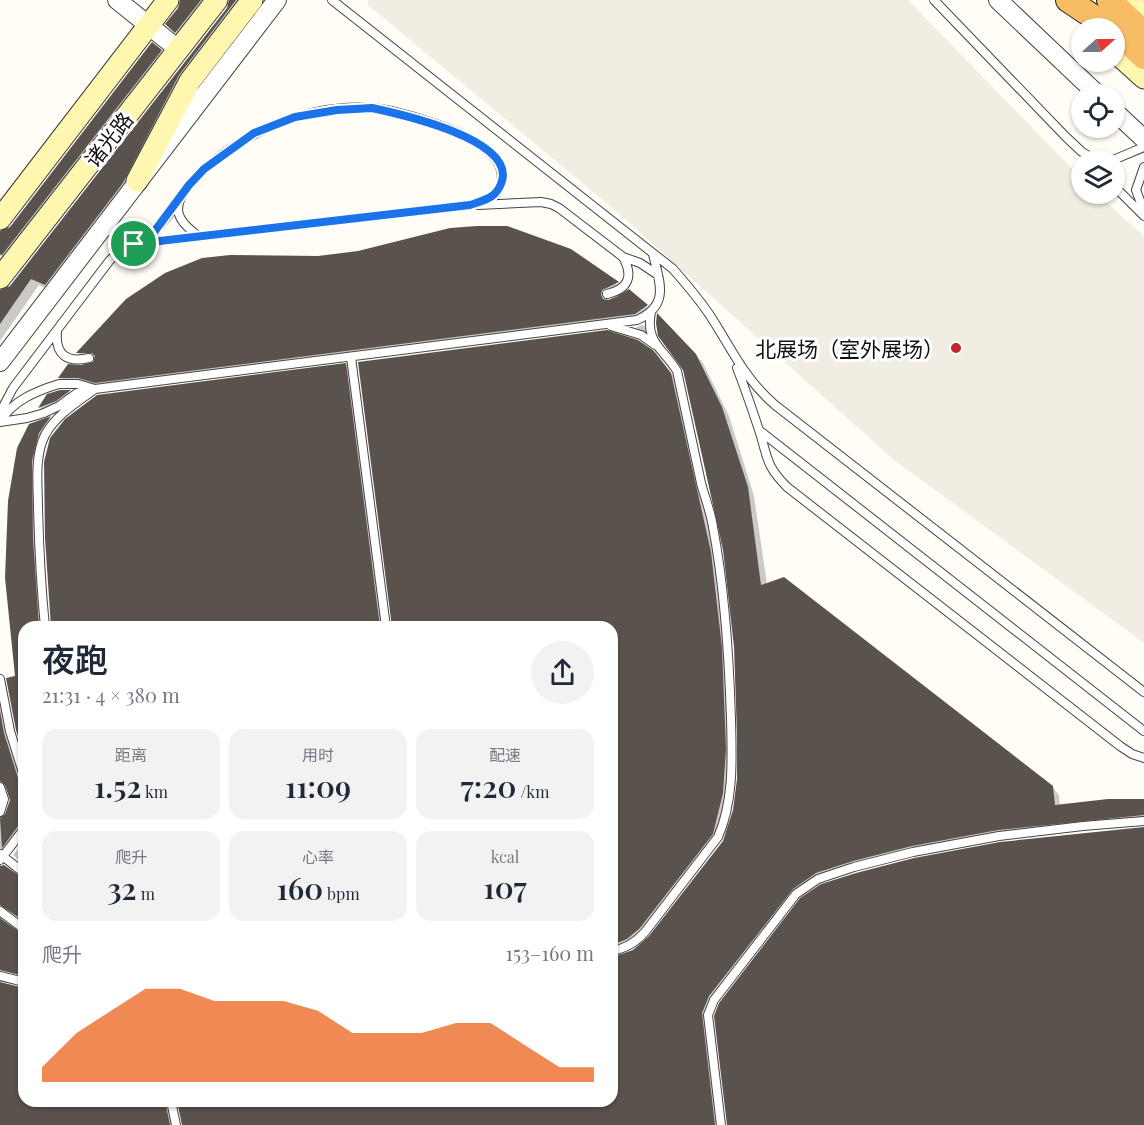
<!DOCTYPE html>
<html lang="zh">
<head>
<meta charset="utf-8">
<style>
  body { margin:0; font-family:"Playfair Display","Noto Sans SC",serif; background:#f2f2f3; color:#1f2937; height:100vh; display:flex; flex-direction:column; font-size:22px; white-space:nowrap }
  * { box-sizing:border-box; margin:0 }
  p { font-size:20px; color:#747a83 }
  .icon { flex:none; width:33px; height:33px; fill:none; stroke:currentColor; stroke-width:2; stroke-linecap:round; stroke-linejoin:round }
  .map { position:relative; flex:1; overflow:hidden }
  .drawer { position:absolute; left:18px; top:621px; width:600px; height:486px; display:flex; flex-direction:column; background:#fff; border-radius:18px; box-shadow:0 2px 4px #0004 }
  .drawer>* { flex:none }
  .needle { width:39px; rotate:69deg }
  .controls { position:absolute; left:1071px; top:18px; display:grid; gap:12px }
  .controls a { display:grid; place-items:center; width:54px; height:54px; border-radius:50%; background:#fff; box-shadow:0 2px 4px #0004; font-size:30px }
  .pin { position:absolute; display:grid; place-items:center; width:51px; height:51px; color:#fff; margin:-26px; border:3px solid #fff; border-radius:50%; box-shadow:0 2px 6px #0007 }
  .round { display:grid; place-items:center; flex:none; width:63px; height:63px; border-radius:32px; background:#f2f2f3 }
  .summary { display:flex; align-items:center; justify-content:space-between; height:102px; padding:0 24px }
  h1 { font-size:33px; font-weight:600; line-height:45px }
  .metrics { display:grid; grid-template-columns:repeat(3,1fr); gap:9px; height:102px; padding:6px 24px }
  .metrics div { display:grid; align-content:center; border-radius:15px; background:#f2f2f3; text-align:center }
  .metrics b { font-size:30px; font-weight:600 }
  .metrics small { font-size:16px; font-weight:400 }
  .metrics p { font-size:16px }
  .chart { height:168px; padding:12px 24px }
  .chart p { display:flex; justify-content:space-between }
  .chart svg { width:100%; height:108px; margin-top:6px; fill:#ea580c; opacity:.7 }
  .map>svg:first-child { display:block }
  .plaza { fill:#f1ede2 }
  .shadow { fill:#0003; fill-rule:evenodd }
  .building { fill:#5a524d }
  .lines { fill:none; stroke-linecap:round; stroke-linejoin:round }
  .service-casing { stroke:#444; stroke-width:10 }
  .tertiary-casing { stroke:#444; stroke-width:20 }
  .secondary-casing { stroke:#333; stroke-width:23 }
  .trunk-casing { stroke:#222; stroke-width:26 }
  .service { stroke:#fff; stroke-width:8 }
  .tertiary { stroke:#fff; stroke-width:18 }
  .secondary { stroke:#fff6b0; stroke-width:21 }
  .trunk { stroke:#f7bc64; stroke-width:24 }
  .route-casing { stroke:#fff; stroke-width:12 }
  .route { stroke:#1a73e8; stroke-width:8 }
  .poi-dot { fill:#c4262e; stroke:#fff; stroke-width:2 }
  .labels { text-anchor:middle; dominant-baseline:central; stroke-width:6; stroke-linejoin:round; paint-order:stroke }
  .street-label { font-size:21px; fill:#111; stroke:#fff }
  .poi-label { font-size:21px; fill:#111; stroke:#fff; text-anchor:end }
</style>
</head>
<body>
<div class="map">
<svg width="1144" height="1125" viewBox="0 0 1144 1125">
  <rect width="100%" height="100%" fill="#fffdf5"/>
  <path class="plaza" d="M368,0H908L1081,178L1082,194H1097L1144,236V643L894,460L615,210L368,5Z"/>
  <path class="shadow" d="M182,0H213L183,39L174,31Z
    M231,0H248L129,191L52,291L39,285L0,341V291L11,287L228,9Z
    M161,51L168,58L9,261L0,256V232L11,228Z
    M570,250L624,290L609,297L608,301L628,291L654,313L643,321L104,389L66,385L60,378L69,366L81,367L94,363L95,359L85,360L78,353L127,300L318,258Z
    M658,316L703,363L729,416L754,496L767,584L1052,787L1059,795L1060,806L1144,801V822L1006,837L919,853L860,868L823,880L800,896L716,1004L709,1021L721,1125H183L178,1101H612V627H393L661,360L678,382L718,560L726,632L730,801L719,841L647,935L639,943L617,952L612,958L629,953L651,937L724,841L734,811L738,779L735,647L725,550L684,369Z
    M643,325L651,332V336L642,333L636,327Z
    M345,365L352,372L385,627H52Z
    M60,392H70L77,398L63,408L47,415L40,408L48,396Z
    M51,418L58,424L47,439L43,449L38,479L45,627H24V751L17,678L30,425Z
    M0,689L11,741L24,783V835L9,855L2,857L1,866L24,880V922L10,912L1,915L2,922L24,935V981L7,977L0,983ZM7,788L11,801L6,817L1,819L4,807L3,790Z
    M24,841V865L13,855Z
    M0,984L24,989V1101H177L172,1109L175,1125H0Z"/>
  <path class="building" d="M180,0H201L175,33L165,24L178,8Z
    M229,0H236L179,75L123,183L45,285L31,279L0,324V290L10,286L227,8Z
    M152,42L162,50L2,255L0,254V231L10,227Z
    M477,226H507L571,249L619,282L602,290L601,295L603,299L608,300L616,297L629,289L648,305L635,314L95,383L78,378H58L68,364L81,365L93,362L95,356L92,353H76L126,299L165,273L202,258L230,255L318,256L358,251L450,228Z
    M657,313L696,354L722,407L748,487L761,585L784,577L1053,786L1055,805L1108,799H1144V815L998,830L912,846L853,861L816,873L793,889L709,996L702,1013L715,1125H182L177,1101H612V957L633,950L649,936L723,841L733,810L737,779V734L734,647L723,550L683,370L658,336L656,323Z
    M607,330L638,340L654,351L671,373L711,552L722,648L726,749L723,793L713,834L640,928L627,939L612,945V627H392L358,362Z
    M346,363L380,627H51L45,538L44,462L50,438L65,419L97,395Z
    M60,390H71L56,401L38,408L47,394Z
    M51,416L39,433L32,461L33,538L39,627H24V756L16,730L6,678L15,676L5,578L8,501L17,448L29,424Z
    M0,711L4,733L18,778L24,782V823L19,825L2,848L0,818L5,814L10,800L5,785L0,781Z
    M1144,827V1125H727L714,1016L719,1003L800,898L821,884L856,873L914,858L1000,842Z
    M4,865L24,879V921L0,905V866Z
    M0,918L24,935V976L0,970Z
    M0,982L24,988V1101H165L170,1125H0Z"/>
  <g class="lines">
    <defs>
      <path id="service" d="M332,0L673,269C687,285 700,300 711,317C733,351 744,378 775,405L1144,692
        M934,0L1066,137L1082,152L1096,160
        M1113,160L1144,147
        M1144,167L1136,190L1144,211
        M1114,186L1144,216
        M478,205L541,202L551,204L559,208L623,257C634,277 628,289 607,294
        M105,226C111,232 119,241 128,244C146,249 169,214 178,202
        M623,257L640,263L658,275
        M611,326L641,335L655,345
        M57,332C55,355 67,363 89,358
        M351,357L386,627
        M737,368C745,388 752,409 759,430C768,457 765,465 787,487L1120,746L1132,754L1144,758
        M59,384H78L95,389L77,393L59,406L44,413L27,418L0,422C12,401 36,391 59,384Z
        M0,422L4,405L13,388L110,260L118,253L134,244L470,205C476,203 482,202 488,200C504,192 506,170 494,157C479,140 452,129 430,122C412,116 392,110 373,108C307,103 236,134 192,182C170,206 175,220 200,237
        M760,431L1144,731
        M45,627C41,587 39,548 38,508C38,485 34,457 45,435C56,415 77,402 95,389L637,320C671,305 659,281 653,254
        M0,679L10,731L24,776
        M0,787L4,799L0,812
        M0,854L24,873
        M0,860L24,829
        M0,911L24,929
        M612,951C626,948 635,943 645,932L718,837C734,801 732,758 731,719C729,656 725,590 713,527C711,513 705,498 701,483C693,446 685,409 677,371C663,348 645,343 651,312
        M0,976L24,982
        M171,1101L176,1125
        M721,1125L708,1015L714,1000L796,894L818,879L854,867L913,852L999,836L1083,826L1144,821"/>
      <path id="tertiary" d="M117,0L178,49
        M998,0L1097,94
        M1114,111L1144,139
        M0,362L277,0"/>
      <path id="secondary" d="M1128,0L1144,15
        M1114,51L1144,78
        M137,181L190,81L252,0
        M0,219L168,0
        M0,278L217,0"/>
      <path id="trunk" d="M1068,0L1110,28
        M1109,0L1144,33
        M1114,29L1144,57"/>
    </defs>
    <use href="#service" class="service-casing"/>
    <use href="#tertiary" class="tertiary-casing"/>
    <use href="#secondary" class="secondary-casing"/>
    <use href="#trunk" class="trunk-casing"/>
    <use href="#service" class="service"/>
    <use href="#tertiary" class="tertiary"/>
    <use href="#secondary" class="secondary"/>
    <use href="#trunk" class="trunk"/>
  </g>
  <g class="lines">
    <defs>
      <path id="route" d="M372,108C400,114 514,139 502,181C497,198 485,200 470,205L134,244L154,232L189,185L204,169L254,133L295,117L337,110Z"/>
    </defs>
    <use href="#route" class="route-casing"/>
    <use href="#route" class="route"/>
  </g>
  <circle class="poi-dot" cx="956" cy="348" r="6"/>
  <g class="labels">
    <g class="street-label">
      <text transform="translate(108 139) rotate(-52)">诸光路</text>
    </g>
    <g class="poi-label">
      <text x="944" y="348">北展场（室外展场）</text>
    </g>
  </g>
</svg>
<div class="controls">
<a><svg class="needle" viewBox="-14 -14 28 28"><path d="M0-13l5 13h-10z" fill="#e53935"/><path d="M0 13l5-13h-10z" fill="#747a83"/></svg></a>
<a><svg class="icon" aria-label="locate" viewBox="0 0 24 24"><circle cx="12" cy="12" r="6"/><path d="M12 2v4M12 18v4M2 12h4M18 12h4"/></svg></a>
<a><svg class="icon" aria-label="layers" viewBox="0 0 24 24"><path d="M12 4l9 5-9 5-9-5zM3 14l9 5 9-5"/></svg></a>
</div>
<div class="pin" style="left:134px;top:244px;background:#1e9e55"><svg class="icon" aria-label="arrive" viewBox="0 0 24 24"><path d="M6 21V4h12l-3 4 3 4H6"/></svg></div>
<section class="drawer">
<div class="summary"><div><h1>夜跑</h1><p>21:31 · 4 × 380 m</p></div><a class="round"><svg class="icon" aria-label="share" viewBox="0 0 24 24"><path d="M12 15V3M7 8l5-5 5 5M5 13v7h14v-7"/></svg></a></div>
<div class="metrics">
<div><p>距离</p><b>1.52<small> km</small></b></div>
<div><p>用时</p><b>11:09</b></div>
<div><p>配速</p><b>7:20<small> /km</small></b></div>
</div>
<div class="metrics">
<div><p>爬升</p><b>32<small> m</small></b></div>
<div><p>心率</p><b>160<small> bpm</small></b></div>
<div><p>kcal</p><b>107</b></div>
</div>
<div class="chart"><p><span>爬升</span>153–160 m</p>
<svg viewBox="0 0 160 44" preserveAspectRatio="none"><path d="M0 44V38L10 24L20 15L30 6L40 6L50 11L60 11L70 11L80 15L90 24L100 24L110 24L120 20L130 20L140 29L150 38L160 38V44z"/></svg>
</div>
</section>
</div>
</body>
</html>
